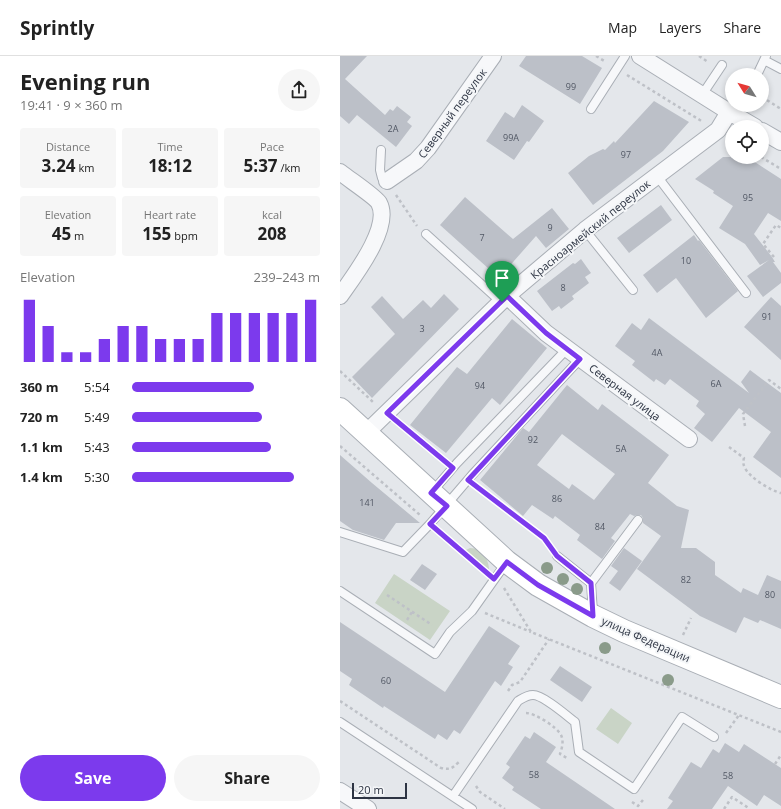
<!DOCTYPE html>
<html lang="en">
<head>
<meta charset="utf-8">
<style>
  body { margin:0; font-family:"Open Sans",sans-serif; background:#f6f6f6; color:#222; height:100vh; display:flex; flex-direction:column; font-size:15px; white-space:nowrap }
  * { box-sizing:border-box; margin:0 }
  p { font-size:13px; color:#767676 }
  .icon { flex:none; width:22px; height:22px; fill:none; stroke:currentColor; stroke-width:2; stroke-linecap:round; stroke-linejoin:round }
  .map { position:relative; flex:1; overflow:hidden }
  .sheet { display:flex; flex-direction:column; background:#fff; width:340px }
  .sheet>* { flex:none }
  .needle { width:26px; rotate:307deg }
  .fabs { position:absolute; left:385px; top:12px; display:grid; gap:8px }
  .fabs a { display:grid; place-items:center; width:44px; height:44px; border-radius:50%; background:#fff; box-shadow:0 2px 6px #0003; font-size:20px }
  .scale { position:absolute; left:12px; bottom:10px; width:55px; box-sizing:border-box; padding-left:4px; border:2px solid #2d3443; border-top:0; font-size:11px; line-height:14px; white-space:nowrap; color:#2d3443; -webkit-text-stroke:3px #f4f6f8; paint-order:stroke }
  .pin { position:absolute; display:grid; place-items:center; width:34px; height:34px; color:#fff; margin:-41px -17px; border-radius:50% 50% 50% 0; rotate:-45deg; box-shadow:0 0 4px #0007 }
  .pin .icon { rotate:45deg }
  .round { display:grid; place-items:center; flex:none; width:42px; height:42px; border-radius:21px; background:#f6f6f6 }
  .summary { display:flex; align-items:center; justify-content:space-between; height:68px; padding:0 20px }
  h1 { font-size:22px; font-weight:700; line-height:30px }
  .stats { display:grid; grid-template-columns:repeat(3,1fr); gap:6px; height:68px; padding:4px 20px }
  .stats div { display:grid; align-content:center; border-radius:4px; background:#f6f6f6; text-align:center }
  .stats b { font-size:17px; font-weight:700 }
  .stats small { font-size:11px; font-weight:400 }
  .stats p { font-size:11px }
  .chart { height:112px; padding:8px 20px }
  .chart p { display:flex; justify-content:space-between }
  .chart svg { width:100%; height:72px; margin-top:4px; stroke:#7c3aed; stroke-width:6 }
  .cta { display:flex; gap:8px; margin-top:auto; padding:8px 20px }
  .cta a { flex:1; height:46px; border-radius:24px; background:#7c3aed; color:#fff; font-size:16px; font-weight:700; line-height:46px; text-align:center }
  .cta a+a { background:#f6f6f6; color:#222 }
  ul { padding:0 20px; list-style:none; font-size:13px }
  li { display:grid; grid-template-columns:64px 48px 1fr; align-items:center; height:30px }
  li i { height:10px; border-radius:5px; background:#7c3aed }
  header { display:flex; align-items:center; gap:24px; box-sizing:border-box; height:56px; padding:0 20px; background:#fff; border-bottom:1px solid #e0e0e0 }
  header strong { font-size:19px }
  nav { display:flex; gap:22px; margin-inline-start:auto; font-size:14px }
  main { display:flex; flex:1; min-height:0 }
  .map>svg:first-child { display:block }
  .green { fill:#c9d4c6 }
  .building { fill:#bcc0c8; fill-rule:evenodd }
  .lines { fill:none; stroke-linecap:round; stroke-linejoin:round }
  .lane-casing { stroke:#a9aeb5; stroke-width:10 }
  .street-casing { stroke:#a9aeb5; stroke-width:18 }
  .secondary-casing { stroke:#a9aeb5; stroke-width:24 }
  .path { stroke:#bec1c7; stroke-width:2.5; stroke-dasharray:3 3; stroke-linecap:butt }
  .lane { stroke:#f7f8fa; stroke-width:8 }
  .street { stroke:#f7f8fa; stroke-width:16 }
  .secondary { stroke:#fff; stroke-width:22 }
  .tree { fill:#8a9b8a }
  .route-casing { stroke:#fff; stroke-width:8 }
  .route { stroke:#7c3aed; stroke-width:5 }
  .labels { text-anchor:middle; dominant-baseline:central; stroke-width:4; stroke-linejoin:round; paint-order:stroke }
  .number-label { font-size:9px; fill:#515764 }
  .street-label { font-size:11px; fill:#2d3443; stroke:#f4f6f8 }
</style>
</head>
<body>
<header>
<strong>Sprintly</strong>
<nav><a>Map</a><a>Layers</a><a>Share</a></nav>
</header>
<main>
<section class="sheet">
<div class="summary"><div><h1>Evening run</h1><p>19:41 · 9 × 360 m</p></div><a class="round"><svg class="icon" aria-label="share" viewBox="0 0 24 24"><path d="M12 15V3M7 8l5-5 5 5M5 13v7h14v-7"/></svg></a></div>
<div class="stats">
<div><p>Distance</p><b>3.24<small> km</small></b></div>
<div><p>Time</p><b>18:12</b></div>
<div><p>Pace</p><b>5:37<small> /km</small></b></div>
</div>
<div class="stats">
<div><p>Elevation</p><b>45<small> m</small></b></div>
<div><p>Heart rate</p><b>155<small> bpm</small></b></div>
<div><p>kcal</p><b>208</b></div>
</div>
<div class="chart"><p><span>Elevation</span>239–243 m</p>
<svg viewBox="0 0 160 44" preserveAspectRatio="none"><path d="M5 44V6M15 44V22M25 44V38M35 44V38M45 44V30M55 44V22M65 44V22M75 44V30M85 44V30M95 44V30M105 44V14M115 44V14M125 44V14M135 44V14M145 44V14M155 44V6"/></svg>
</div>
<ul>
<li><b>360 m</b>5:54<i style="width:65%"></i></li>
<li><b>720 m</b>5:49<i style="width:69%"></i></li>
<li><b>1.1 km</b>5:43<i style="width:74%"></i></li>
<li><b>1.4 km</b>5:30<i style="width:86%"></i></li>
</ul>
<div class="cta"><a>Save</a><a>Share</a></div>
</section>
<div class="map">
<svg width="441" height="753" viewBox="0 0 441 753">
  <rect width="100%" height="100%" fill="#e4e7eb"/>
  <path class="green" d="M130,492C144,492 150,506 149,517L124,495Z
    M54,518L110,555L90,584L35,547Z
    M271,652L292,667L278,688L256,673Z"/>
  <path class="building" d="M0,0H27L5,23L45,59L50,53L53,55L57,50L71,61L67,66L72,70L56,91L17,59L9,68L0,60Z
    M186,0H242L262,12L240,48L179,10Z
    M314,45L349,66L323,95L253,149L228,117L249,100L263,93L265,94L274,85L275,87Z
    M182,49L204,65L189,86L187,85L174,104L146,85L165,56L174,62Z
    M383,101H407L441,123V165L428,157L414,178L432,201L435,206H433L441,217V227L423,241L407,220L429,204L420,209L405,188L379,172L393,150L373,137L374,135L355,123Z
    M125,141L173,183L212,152L229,173L206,192L196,180L159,222L100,169Z
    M321,149L332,164L289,197L277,182Z
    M354,179L358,185L359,184L398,235L366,262L336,222L317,237L303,219Z
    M241,203L251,217L245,221L249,227L232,240L234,243L221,253L219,250L212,255L197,235L233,207L235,208Z
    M104,238L119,253L32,342L12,321L55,278L31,251L42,240L63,263L83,244L91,252Z
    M431,241L441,250V304L404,271Z
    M309,262L409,337L401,326L410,314L441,337V422L413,401L431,376L399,352L372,386L354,372L365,358L356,350L359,345L330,323L325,329L316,323L314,326L292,309L295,305L275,290L292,267L301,274Z
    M172,263L207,292L160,349L152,342L106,397L70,369L117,311L127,318Z
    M227,329L258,354L262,348L329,399L308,427L337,450L349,454L341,492H356L375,506V519L401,537L403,532L418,539L427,519L441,525V573L420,564L418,567L404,561L396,577L360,560L297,513L321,480L303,467V462L301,459H298L294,460L290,458L271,482L275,485L262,503L237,484L240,479L215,460L213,463L192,449L183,460L140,424L183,372L189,376ZM222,378L275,418L254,444L232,428L229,433L197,409Z
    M0,399L32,427L80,467H56L44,484L13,474L0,465Z
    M284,492L302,505L280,535L269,527L278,515L271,510Z
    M82,508L97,518L85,534L70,524Z
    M0,566L105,636L149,570L180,590L168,608L173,611L161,630L155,625L120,678L114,674L107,684L98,678L95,683L44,650L43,652L9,629L12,623L0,615Z
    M220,610L252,631L242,646L210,624Z
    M194,676L216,691L206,706L275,753H201L172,734L174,731L162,722L170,711L166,708L185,680L190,683Z
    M385,687L399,696L404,688L441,712V750L424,739L417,750L388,730L372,753H327L333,745L328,742L351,706L361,712L373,693L379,697Z"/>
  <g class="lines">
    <defs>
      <path id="lane" d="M424,4L441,13
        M417,19L426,0
        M362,39L382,9
        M251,53L285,0
        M41,94L40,114L42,122L47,125
        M317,120L406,237
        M245,174L293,234
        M86,178L161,246
        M92,436L117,407L227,293
        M0,476L63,496L90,468L132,419L240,303
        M217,500L251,527
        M0,535L95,598L110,576L132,555L166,507
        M253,557L251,527L298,464
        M0,666L132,753
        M113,740L178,645C183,642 187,639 193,639C203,639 226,659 235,666L239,696L294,733L342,661L374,681"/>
      <path id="street" d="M300,0L386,54L415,71
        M422,75L441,86
        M0,116C7,122 36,141 39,147C52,171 14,220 0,240
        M47,125L76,105L88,92L153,0
        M167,240L206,277L349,383
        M26,377L167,240L245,174L378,74L389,56
        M0,735L28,753"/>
      <path id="secondary" d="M0,353L167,506L198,529L253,560L284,575L441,641"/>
    </defs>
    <use href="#lane" class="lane-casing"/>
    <use href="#street" class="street-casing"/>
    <use href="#secondary" class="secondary-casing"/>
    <path class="path" d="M256,0L266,6
      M359,0L368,6
      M287,19L363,66
      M422,41L441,53
      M421,101L441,113
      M56,139L77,170
      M434,201L423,188L436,169L441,172
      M0,315L33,346
      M59,367L103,403
      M405,370L403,358L429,324L441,333
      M0,390L80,459
      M389,391L404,402C403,406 403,408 405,412C409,421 431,435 441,437
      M138,431L204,482L210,490
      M100,477L144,516
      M164,532L191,576L441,676
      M47,539L92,569
      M145,557L191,576
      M67,564L72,556
      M343,579L351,562
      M168,635L172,629L180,626L209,583
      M0,645L101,712C111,714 112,712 119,706
      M186,657C195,657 217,671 221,679C224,685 222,692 220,698L227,702
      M386,677L399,659
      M435,708L441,699
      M136,730L140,736L165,753
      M292,746L298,750L303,744
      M384,753L392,741L410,753"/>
    <use href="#lane" class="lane"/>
    <use href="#street" class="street"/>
    <use href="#secondary" class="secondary"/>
  </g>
  <g class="tree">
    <circle cx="207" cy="512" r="6"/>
    <circle cx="223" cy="523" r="6"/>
    <circle cx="237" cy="533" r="6"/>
    <circle cx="265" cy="592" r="6"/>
    <circle cx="328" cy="624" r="6"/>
  </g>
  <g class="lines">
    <defs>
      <path id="route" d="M167,240L206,277L240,303L128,424L204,482L217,500L251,527L253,560L198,529L167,506L154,523L90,468L107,450L91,437L113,412L47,357Z"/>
    </defs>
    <use href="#route" class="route-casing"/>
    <use href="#route" class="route"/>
  </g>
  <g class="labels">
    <g class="number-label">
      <text x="231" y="30">99</text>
      <text x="53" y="72">2А</text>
      <text x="171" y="81">99А</text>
      <text x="286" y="98">97</text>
      <text x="408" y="141">95</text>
      <text x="210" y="171">9</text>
      <text x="142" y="181">7</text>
      <text x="346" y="204">10</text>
      <text x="223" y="231">8</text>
      <text x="427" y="260">91</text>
      <text x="82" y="272">3</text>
      <text x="317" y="296">4А</text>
      <text x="376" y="327">6А</text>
      <text x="140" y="329">94</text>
      <text x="193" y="383">92</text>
      <text x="281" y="392">5А</text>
      <text x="217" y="442">86</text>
      <text x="27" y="446">141</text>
      <text x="260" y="470">84</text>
      <text x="346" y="523">82</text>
      <text x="430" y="538">80</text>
      <text x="46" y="624">60</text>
      <text x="194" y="718">58</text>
      <text x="388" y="719">58</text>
    </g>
    <g class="street-label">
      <text transform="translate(112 57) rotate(-54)">Северный переулок</text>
      <text transform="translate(250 173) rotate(-39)">Красноармейский переулок</text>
      <text transform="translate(285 336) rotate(37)">Северная улица</text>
      <text transform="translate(306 583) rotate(24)">улица Федерации</text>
    </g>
  </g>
</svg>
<div class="fabs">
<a><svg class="needle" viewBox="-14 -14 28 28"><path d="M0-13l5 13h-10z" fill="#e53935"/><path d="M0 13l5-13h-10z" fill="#767676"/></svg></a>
<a><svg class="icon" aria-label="locate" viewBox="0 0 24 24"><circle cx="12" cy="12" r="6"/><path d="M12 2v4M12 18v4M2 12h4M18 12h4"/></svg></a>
</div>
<div class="scale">20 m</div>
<div class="pin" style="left:162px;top:246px;background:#1e9e55"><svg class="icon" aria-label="arrive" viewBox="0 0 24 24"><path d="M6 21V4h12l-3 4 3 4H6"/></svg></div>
</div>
</main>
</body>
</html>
